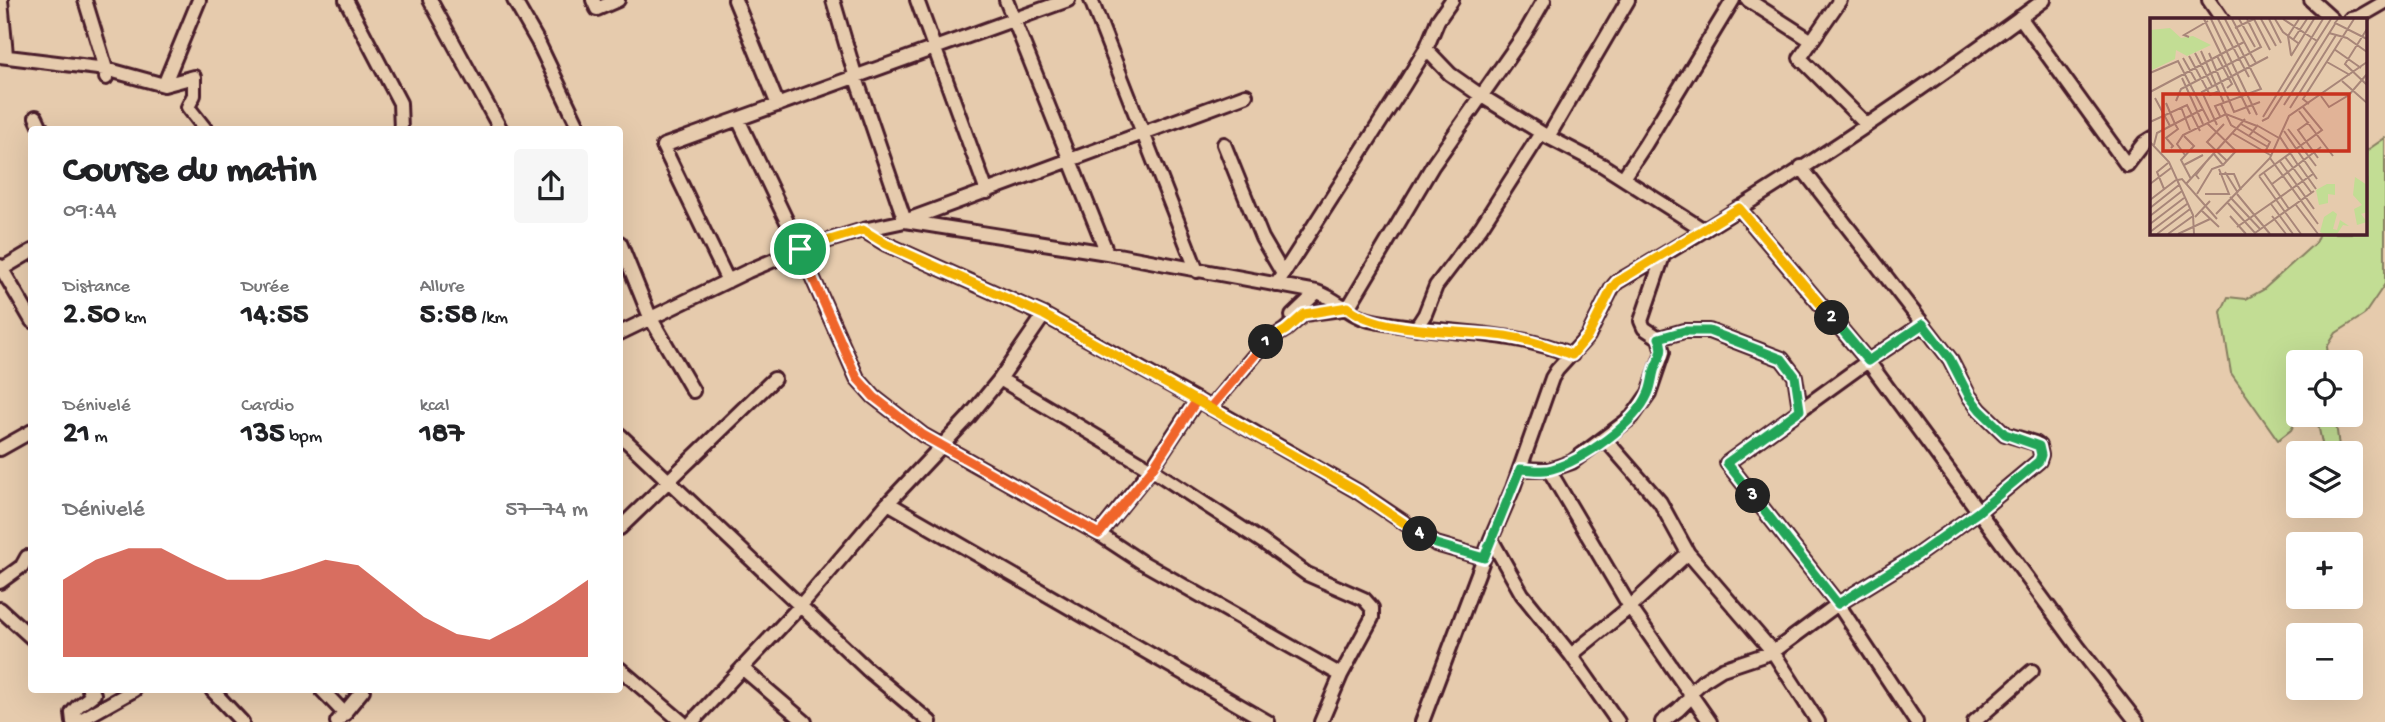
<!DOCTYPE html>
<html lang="fr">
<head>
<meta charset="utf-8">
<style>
  body { margin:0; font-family:"Gochi Hand",sans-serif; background:#f6f6f6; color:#202124; height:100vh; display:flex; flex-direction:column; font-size:26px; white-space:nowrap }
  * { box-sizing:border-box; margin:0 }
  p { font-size:23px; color:#757577 }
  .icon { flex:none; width:38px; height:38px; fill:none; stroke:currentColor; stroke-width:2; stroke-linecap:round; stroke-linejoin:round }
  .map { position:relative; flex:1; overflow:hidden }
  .details { position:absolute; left:28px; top:126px; width:595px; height:567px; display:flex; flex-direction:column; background:#fff; border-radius:7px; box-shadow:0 7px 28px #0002 }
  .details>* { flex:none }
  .controls { position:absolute; left:2286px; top:350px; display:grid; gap:14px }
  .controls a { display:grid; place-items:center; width:77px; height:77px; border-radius:7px; background:#fff; box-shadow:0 7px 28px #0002; font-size:35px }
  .pin { position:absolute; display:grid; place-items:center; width:60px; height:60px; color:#fff; margin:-30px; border:4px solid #fff; border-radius:50%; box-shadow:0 2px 7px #0007 }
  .km { position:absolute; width:35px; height:35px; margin:-18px; border-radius:50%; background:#222; color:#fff; font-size:19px; line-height:35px; text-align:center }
  .round { display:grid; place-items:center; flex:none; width:74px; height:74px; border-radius:7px; background:#f6f6f6 }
  .summary { display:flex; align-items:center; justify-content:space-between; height:119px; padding:0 35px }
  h1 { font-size:38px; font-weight:700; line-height:52px }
  .figures { display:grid; grid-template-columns:repeat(3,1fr); gap:10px; height:119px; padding:7px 35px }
  .figures div { display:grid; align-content:center }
  .figures b { font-size:30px; font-weight:700 }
  .figures small { font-size:19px; font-weight:400 }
  .figures p { font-size:19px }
  .chart { height:196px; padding:14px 35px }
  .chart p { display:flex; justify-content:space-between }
  .chart svg { width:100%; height:126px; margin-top:7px; fill:#c8321e; opacity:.7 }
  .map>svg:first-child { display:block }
  .green { fill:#c2dd94; stroke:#867e60; stroke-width:2 }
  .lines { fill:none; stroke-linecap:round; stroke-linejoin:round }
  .minor-casing { stroke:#4a1f2b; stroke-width:18 }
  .minor { stroke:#e6cbad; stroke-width:12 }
  .split-1-casing { stroke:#fff; stroke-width:14 }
  .split-2-casing { stroke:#fff; stroke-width:14 }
  .split-3-casing { stroke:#fff; stroke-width:14 }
  .split-4-casing { stroke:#fff; stroke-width:14 }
  .split-5-casing { stroke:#fff; stroke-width:14 }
  .split-1 { stroke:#f0652b; stroke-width:9 }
  .split-2 { stroke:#f5b400; stroke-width:9 }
  .split-3 { stroke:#22a559; stroke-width:9 }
  .split-4 { stroke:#22a559; stroke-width:9 }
  .split-5 { stroke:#f5b400; stroke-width:9 }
  .inset-road { fill:none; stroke:#a88679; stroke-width:2 }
  .view { fill:#c8321e; fill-opacity:0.15; stroke:#c8321e; stroke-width:3.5 }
  .inset-edge { fill:none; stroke:#4a1f2b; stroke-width:3.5 }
</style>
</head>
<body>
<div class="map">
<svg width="2385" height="722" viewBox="0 0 2385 722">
  <rect width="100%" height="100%" fill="#e6cbad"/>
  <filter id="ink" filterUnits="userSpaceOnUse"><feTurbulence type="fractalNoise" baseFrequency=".0143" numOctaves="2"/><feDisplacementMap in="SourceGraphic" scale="14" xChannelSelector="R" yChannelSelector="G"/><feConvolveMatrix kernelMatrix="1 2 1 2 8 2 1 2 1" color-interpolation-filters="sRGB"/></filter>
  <g filter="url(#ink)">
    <path class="green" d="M2385,138V284L2364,315L2336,333L2327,347L2329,362H2298L2299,415L2291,430L2278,440L2231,373L2221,312L2228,297L2246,299L2263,290L2315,243L2319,233H2366V151Z
      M2316,415H2335L2339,447L2336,453H2326L2323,448Z"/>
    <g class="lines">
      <defs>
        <path id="minor" d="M1,0L6,55
          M85,0L106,69V78
          M346,0L400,103L401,130
          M430,0L501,130
          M514,0L538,42L580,130
          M593,0L597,9L618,0
          M735,0L778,105
          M833,0L856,78L905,221L1246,95
          M917,0L987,192
          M1006,0L1107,253
          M1091,0L1197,271
          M1748,0L1812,41
          M1840,0L1800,58L1866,124
          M2209,0L2222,19
          M2311,0L2332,19
          M2020,17L2127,165L2144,143L2152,138
          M2350,19L2359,17L2385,2
          M1426,49L1450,74L1480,95L1548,137L1602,165L1704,230
          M0,56L106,69L164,85L194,77V95L188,107L206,130
          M164,85L199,0
          M36,117L42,130
          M738,119L800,249L857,378L874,397L923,435L1099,534
          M1548,137L1628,0
          M1224,144L1262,238L1283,274
          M1623,178L1645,145L1733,0
          M1739,208L1868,361L2079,648L2137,722
          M863,230L905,221L1107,253L1317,292C1336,298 1351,316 1369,320C1437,335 1507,328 1572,355
          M620,243L650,317L693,391
          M0,266L32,321
          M0,270L32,251
          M728,281L663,146L1068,0
          M1276,285L1404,85L1426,49L1438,20L1452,0
          M1292,316L1317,292
          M1416,328L1425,314L1436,286L1481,227L1541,133
          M620,333L748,271L800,249L863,230L886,244L1044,315L1197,400
          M1659,338L1684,331H1709L1782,359L1795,376L1800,409
          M1266,342L1285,330L1304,314L1348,308L1433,165L1524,35L1544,0
          M1000,379L1151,469L1099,534L1140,561L1341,675
          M1210,408L1271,336
          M620,435L868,670L930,722
          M1605,439L1660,502L1688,553L1773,652L1818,722
          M0,449L32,431
          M1520,469L1549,470L1572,462L1632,417L1649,393L1663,352L1659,338L1644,328L1641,321L1663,256
          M1549,470L1630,607L1710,722
          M888,503L1268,722
          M620,528L774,379
          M1491,539L1522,594L1571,655L1618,722
          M0,582L22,566L27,557
          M0,609L32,638
          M1571,655L1630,607L1688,553
          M742,668L805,722
          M620,669L682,722
          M212,690L242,722
          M322,690L345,714
          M73,722L72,713L78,706L94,694L89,690
          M77,722L134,690
          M337,722L363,690
          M692,722L801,605L888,503L968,418L1000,379L1044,315
          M1321,722L1341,675L1372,618V608L1364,599L1307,574L1263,542L1151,469L1197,400L1357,491L1436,544L1484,558
          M1422,722L1491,539L1513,488L1552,378L1557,370L1588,336L1612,288L1617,282C1764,197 1907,101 2044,0
          M1662,722L1678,710L1689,699L1690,693L1703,681L1722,669L1773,652L1838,604L1916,556L1978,512L2039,461L2041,455L2039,446L2035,443L2005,434L1980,410L1969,396L1950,359L1801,167
          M1916,722L1838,604L1727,463L1868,361L1923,324
          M1974,722L2032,671"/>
      </defs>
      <use href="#minor" class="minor-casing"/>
      <use href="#minor" class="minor"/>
    </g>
  </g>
  <g class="lines" filter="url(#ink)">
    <defs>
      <path id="split-1" d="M800,249L857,378L874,397L923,435L1099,534L1152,469L1197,400L1210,408L1266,342"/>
      <path id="split-2" d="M1266,342L1286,330L1304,314L1348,307C1377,334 1465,330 1505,336C1528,340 1550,346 1572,355L1588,336L1612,288L1617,282L1739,208L1832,318"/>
      <path id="split-3" d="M1753,496L1838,604L1916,556L1978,512L2039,461L2041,455L2039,446L2005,434L1980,410L1969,396L1950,359L1923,324L1868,361L1832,318"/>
      <path id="split-4" d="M1420,534L1436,544L1484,558L1520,469C1530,469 1543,472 1552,469C1583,460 1635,424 1648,394C1652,386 1652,376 1655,368C1660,356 1665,350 1659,338L1684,331H1709L1782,359L1795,376L1800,410L1727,463L1753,496"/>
      <path id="split-5" d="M800,249L863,230L886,244L1044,315L1357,491L1420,534"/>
    </defs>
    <use href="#split-1" class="split-1-casing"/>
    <use href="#split-2" class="split-2-casing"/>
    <use href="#split-3" class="split-3-casing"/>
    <use href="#split-4" class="split-4-casing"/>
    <use href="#split-5" class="split-5-casing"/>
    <use href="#split-1" class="split-1"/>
    <use href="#split-2" class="split-2"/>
    <use href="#split-3" class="split-3"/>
    <use href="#split-4" class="split-4"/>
    <use href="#split-5" class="split-5"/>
  </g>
  <g transform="translate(2150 18)">
    <rect width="217" height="217" fill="#e6cbad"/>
    <path d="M20,10L31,20L43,18L61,27L37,38L26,32L25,41L0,53V12ZM205,159L217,167V194L211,196L217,204L207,207L204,191L212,187L203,177ZM177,166H185V177L178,176V185L169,187L166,172ZM183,193L187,196L183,211L187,212L190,202L199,208L193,207L187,216H174L170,214L174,199Z" fill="#c2dd94"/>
    <path class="inset-road" d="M54,1L100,96M61,1L107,97M68,1L99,59M82,1L100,35L111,29L97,1M89,1L105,29M104,1L120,32M111,1L126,28M119,1L131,25M125,1L133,14L148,25M133,1L167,23M188,1L185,5L217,21M85,10L104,1M217,11L195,46L217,67M179,15L197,20L217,34M39,19L34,17L58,3M143,22L157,1M184,31L211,50M51,33L74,85M45,35L62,68M59,35L84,94L110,84M141,37L138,18L149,1M39,38L60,77L69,73M67,38L82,66L77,70M141,38L164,1M33,40L46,63M177,44L200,57M0,55L28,43L59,103M32,60L53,106M192,63L217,85M0,74L94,24M171,78L179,89L199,77L217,56M5,80L20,108M26,83L31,71L100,35L106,45M16,85L25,106M71,86L81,107L99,118M159,86L153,81L204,1M134,87L185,6M31,89L40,112M140,90L186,17M149,93L183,138M70,98L65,88L111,71L75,1M113,99L173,1M112,103L118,100L181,1M0,104L37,87L50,113M159,104L148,112L168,140M57,105L86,133L73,147M74,106L57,124L77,143M91,106L103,113L99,118L118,129M67,107L52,74L118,39M108,107L103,113L120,124L115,134M108,108L129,120M138,111L166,148M134,113L167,161M82,115L122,138M34,118L44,128L31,142L41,161M130,119L148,147M0,124L19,144L43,197L44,216M4,127L7,115L53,91M21,130L23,128L16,120L28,111L25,106M35,137L27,126L33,117L76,96L107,108M135,139L161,174M120,140L168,206M129,142L164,191M34,147L53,137M149,147L166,171M75,154L88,175M114,155L139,191M69,156H84L91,172M109,158L172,112L153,89M109,158L135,194M49,161L46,157L60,139M28,162L32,161L67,201M0,166L21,150M36,166L95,101M122,166L171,129M14,171L7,154L18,145M47,176L62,151L73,147L64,136M55,176H79L69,151M87,176L120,216M80,179L110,211M0,182L26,162M77,184L105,215L164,173M121,186L143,216M146,187L168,216M0,190L29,167M51,192L69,209M135,194L151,216M66,196L120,140L139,98L217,44M0,198L32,173M80,198L96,216M122,198L136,216M45,199L60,183M0,206L34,180M87,209L163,156M0,214L37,186M7,216L40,191M18,216L43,198M28,216L60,201"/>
    <path class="view" d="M13,76H199V133H13Z"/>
    <rect width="217" height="217" class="inset-edge"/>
  </g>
</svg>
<div class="controls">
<a><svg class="icon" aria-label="locate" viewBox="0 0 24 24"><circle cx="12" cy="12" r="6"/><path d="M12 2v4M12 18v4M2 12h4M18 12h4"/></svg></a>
<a><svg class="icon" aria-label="layers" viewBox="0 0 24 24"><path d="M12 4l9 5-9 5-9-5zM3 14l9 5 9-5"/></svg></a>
<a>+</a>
<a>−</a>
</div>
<div class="pin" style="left:800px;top:249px;background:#1e9e55"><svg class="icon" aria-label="arrive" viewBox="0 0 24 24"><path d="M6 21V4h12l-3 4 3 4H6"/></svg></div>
<b class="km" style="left:1266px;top:342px">1</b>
<b class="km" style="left:1832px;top:318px">2</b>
<b class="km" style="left:1753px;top:496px">3</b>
<b class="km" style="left:1420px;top:534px">4</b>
<section class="details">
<div class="summary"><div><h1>Course du matin</h1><p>09:44</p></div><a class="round"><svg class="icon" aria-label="share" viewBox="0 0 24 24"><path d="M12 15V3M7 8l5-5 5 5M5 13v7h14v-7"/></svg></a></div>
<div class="figures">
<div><p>Distance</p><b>2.50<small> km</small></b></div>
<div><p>Durée</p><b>14:55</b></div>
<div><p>Allure</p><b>5:58<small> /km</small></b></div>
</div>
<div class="figures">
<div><p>Dénivelé</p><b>21<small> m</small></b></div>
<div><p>Cardio</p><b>135<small> bpm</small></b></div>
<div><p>kcal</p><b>187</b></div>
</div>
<div class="chart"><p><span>Dénivelé</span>57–74 m</p>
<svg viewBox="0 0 160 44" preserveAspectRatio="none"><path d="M0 44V17L10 10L20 6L30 6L40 12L50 17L60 17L70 14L80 10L90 12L100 21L110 30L120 36L130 38L140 32L150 25L160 17V44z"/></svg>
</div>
</section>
</div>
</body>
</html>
